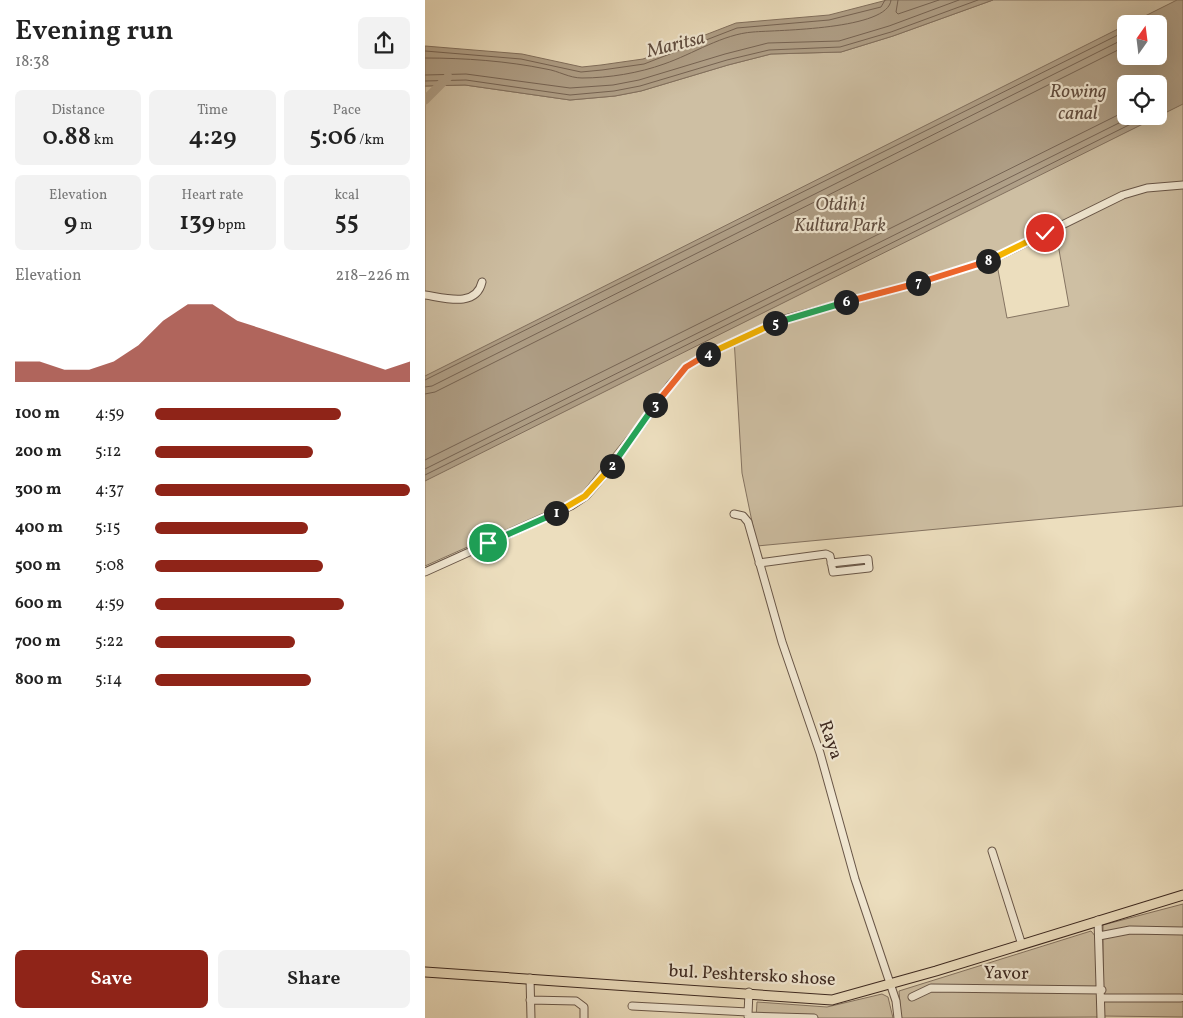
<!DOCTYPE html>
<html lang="en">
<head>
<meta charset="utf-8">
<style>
  body { margin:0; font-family:Vollkorn,serif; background:#f2f2f2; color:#222; height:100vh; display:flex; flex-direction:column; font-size:19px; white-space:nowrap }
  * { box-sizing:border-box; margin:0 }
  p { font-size:16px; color:#767676 }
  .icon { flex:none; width:28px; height:28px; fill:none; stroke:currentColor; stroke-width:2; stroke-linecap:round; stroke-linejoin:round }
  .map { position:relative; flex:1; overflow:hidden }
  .side { display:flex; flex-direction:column; background:#fff; width:425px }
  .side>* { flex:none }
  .needle { width:32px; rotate:14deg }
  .tools { position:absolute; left:692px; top:15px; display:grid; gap:10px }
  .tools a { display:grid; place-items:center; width:50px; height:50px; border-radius:8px; background:#fff; box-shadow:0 5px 20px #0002; font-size:25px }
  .pin { position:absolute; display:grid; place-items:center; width:42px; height:42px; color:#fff; margin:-21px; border:2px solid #fff; border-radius:50%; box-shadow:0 1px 5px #0007 }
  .km { position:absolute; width:25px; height:25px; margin:-12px; border-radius:50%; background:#222; color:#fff; font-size:14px; line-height:25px; text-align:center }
  .round { display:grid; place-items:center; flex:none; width:52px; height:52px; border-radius:8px; background:#f2f2f2 }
  .headline { display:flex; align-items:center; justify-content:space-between; height:85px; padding:0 15px }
  h1 { font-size:28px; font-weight:600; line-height:38px }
  .stats { display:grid; grid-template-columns:repeat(3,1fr); gap:8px; height:85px; padding:5px 15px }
  .stats div { display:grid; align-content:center; border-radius:8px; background:#f2f2f2; text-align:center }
  .stats b { font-size:25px; font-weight:600 }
  .stats small { font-size:14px; font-weight:400 }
  .stats p { font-size:14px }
  .chart { height:140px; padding:10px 15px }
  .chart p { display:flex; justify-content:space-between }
  .chart svg { width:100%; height:90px; margin-top:5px; fill:#8f2418; opacity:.7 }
  .cta { display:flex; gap:10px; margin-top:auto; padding:10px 15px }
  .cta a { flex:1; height:58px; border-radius:8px; background:#8f2418; color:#fff; font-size:20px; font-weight:600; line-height:58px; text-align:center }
  .cta a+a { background:#f2f2f2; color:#222 }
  ul { padding:0 15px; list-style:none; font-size:16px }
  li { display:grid; grid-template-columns:80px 60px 1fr; align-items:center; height:38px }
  li i { height:12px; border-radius:6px; background:#8f2418 }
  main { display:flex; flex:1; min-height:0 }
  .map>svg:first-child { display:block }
  .green { fill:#cebfa3; stroke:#857462; fill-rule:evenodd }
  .water { fill:#b0a088; stroke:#82705e }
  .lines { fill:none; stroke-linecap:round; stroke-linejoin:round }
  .shore { stroke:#766454; stroke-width:1 }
  .river { stroke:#b0a088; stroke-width:9 }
  .minor-casing { stroke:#685648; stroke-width:9 }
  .major-casing { stroke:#3c2820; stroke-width:11 }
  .minor { stroke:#f3ead5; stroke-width:7 }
  .major { stroke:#ecdebe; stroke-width:9 }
  .split-1-casing { stroke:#fff; stroke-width:10 }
  .split-2-casing { stroke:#fff; stroke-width:10 }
  .split-3-casing { stroke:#fff; stroke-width:10 }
  .split-4-casing { stroke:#fff; stroke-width:10 }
  .split-5-casing { stroke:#fff; stroke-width:10 }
  .split-6-casing { stroke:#fff; stroke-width:10 }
  .split-7-casing { stroke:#fff; stroke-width:10 }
  .split-8-casing { stroke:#fff; stroke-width:10 }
  .split-9-casing { stroke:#fff; stroke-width:10 }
  .split-1 { stroke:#22a559; stroke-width:6 }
  .split-2 { stroke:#f5b400; stroke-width:6 }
  .split-3 { stroke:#22a559; stroke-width:6 }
  .split-4 { stroke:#f0652b; stroke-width:6 }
  .split-5 { stroke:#f5b400; stroke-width:6 }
  .split-6 { stroke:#22a559; stroke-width:6 }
  .split-7 { stroke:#f0652b; stroke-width:6 }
  .split-8 { stroke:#f0652b; stroke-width:6 }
  .split-9 { stroke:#f5b400; stroke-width:6 }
  .labels { text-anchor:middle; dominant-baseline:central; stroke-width:4.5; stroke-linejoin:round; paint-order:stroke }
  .park-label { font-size:18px; font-style:italic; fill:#604e41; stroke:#f3ead5 }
  .street-label { font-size:18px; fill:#3c2820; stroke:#f3ead5 }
  .water-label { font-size:19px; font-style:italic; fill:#5f4c3f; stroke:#f3ead5 }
</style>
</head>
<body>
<main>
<section class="side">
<div class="headline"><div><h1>Evening run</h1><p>18:38</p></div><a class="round"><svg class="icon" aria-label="share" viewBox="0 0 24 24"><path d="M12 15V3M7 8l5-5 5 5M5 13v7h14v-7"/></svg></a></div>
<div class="stats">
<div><p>Distance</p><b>0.88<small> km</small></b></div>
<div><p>Time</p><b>4:29</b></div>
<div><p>Pace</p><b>5:06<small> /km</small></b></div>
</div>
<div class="stats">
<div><p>Elevation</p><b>9<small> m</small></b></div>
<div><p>Heart rate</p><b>139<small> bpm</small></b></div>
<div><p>kcal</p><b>55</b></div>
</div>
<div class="chart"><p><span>Elevation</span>218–226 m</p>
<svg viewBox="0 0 160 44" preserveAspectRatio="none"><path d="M0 44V34L10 34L20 38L30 38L40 34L50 26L60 14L70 6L80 6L90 14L100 18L110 22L120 26L130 30L140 34L150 38L160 34V44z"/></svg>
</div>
<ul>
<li><b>100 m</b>4:59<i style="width:73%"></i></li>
<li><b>200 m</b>5:12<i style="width:62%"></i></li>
<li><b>300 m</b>4:37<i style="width:100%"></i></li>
<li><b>400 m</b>5:15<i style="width:60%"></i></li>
<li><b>500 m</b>5:08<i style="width:66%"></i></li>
<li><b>600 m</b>4:59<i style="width:74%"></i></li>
<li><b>700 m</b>5:22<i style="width:55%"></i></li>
<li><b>800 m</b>5:14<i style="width:61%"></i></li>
</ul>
<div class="cta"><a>Save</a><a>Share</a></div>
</section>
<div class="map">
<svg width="758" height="1018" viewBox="0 0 758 1018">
  <rect width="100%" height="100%" fill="#ecdebe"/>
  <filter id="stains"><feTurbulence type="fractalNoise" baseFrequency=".004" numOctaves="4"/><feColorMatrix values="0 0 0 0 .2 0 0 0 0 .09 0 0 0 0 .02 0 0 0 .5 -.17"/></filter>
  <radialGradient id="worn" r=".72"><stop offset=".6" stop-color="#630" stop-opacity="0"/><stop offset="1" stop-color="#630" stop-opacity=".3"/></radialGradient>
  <path class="green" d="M568,0H758V506L332,546L317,473L309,338L262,361L156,494L141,503L0,566V86L40,85L145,100L190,96L216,91L303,65L346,54L416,52L468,36ZM701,24H734V56H701ZM701,84H734V116H701ZM631,233L644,306L582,318L571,259Z
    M758,904V1017L678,1016V925Z
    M666,931L671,937L674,1017L476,1018L474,991Z
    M457,994L463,997L468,1018H331L332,1002L402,1007Z"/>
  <path class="water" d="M462,0H568L468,36L416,52L346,54L303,65L216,91L190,96L145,100L40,85L0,86V46L97,54L157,67L176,65L218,59L311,23L404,15Z
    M752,0H758V104L734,116V84H701V116H734L0,481V376L701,25V56H734V24H704Z"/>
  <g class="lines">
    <path class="shore" d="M473,0L471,12L473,14L514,0
      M0,51L96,59L156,72L177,70L219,64L312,28L404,20L456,7L460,0
      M0,58C40,58 82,61 121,69C134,71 144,78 157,78C184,78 214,73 239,64C268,54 298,34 328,32C352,30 464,30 466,0
      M0,75L41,74L145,88L188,85L214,80L300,54L343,43L414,41L464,26L534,0
      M0,81L41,80L145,95L189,91L215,86L302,60L344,50L415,47L466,32L553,0
      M0,380L701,31
      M0,387L7,386L701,38
      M0,394L10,392L701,46
      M0,460L701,111
      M0,469L708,116
      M0,475L722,116"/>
    <path class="river" d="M0,100L23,77"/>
    <defs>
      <path id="minor" d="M0,295C20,298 51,308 57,282
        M309,514L318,516L323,522L357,642L395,753L430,879L471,1001L473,1018
        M334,563L401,554L405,556L408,572L444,568L443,559L406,563
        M0,572L146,506L161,496L187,466L245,385L261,367L281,355L356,320L500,281L566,260L698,195L722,188L758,185
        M567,851L597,945
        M673,920L676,1018
        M674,936L705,930L758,931
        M105,978L106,1018
        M487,997L506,988L677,990
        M677,998H756
        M105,1000L151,1001L159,1007V1018
        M207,1006L323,1012
        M323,1014L324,992
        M323,1016L389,1018"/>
      <path id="major" d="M0,972L407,1000L511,971L758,895"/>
    </defs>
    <use href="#minor" class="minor-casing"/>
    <use href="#major" class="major-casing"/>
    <use href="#minor" class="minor"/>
    <use href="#major" class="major"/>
  </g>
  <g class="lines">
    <defs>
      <path id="split-1" d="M63,543L131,513"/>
      <path id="split-2" d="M131,513L160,496L187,466"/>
      <path id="split-3" d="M187,466L230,405"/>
      <path id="split-4" d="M230,405L261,367L283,354"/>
      <path id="split-5" d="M283,354L350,323"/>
      <path id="split-6" d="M350,323L421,302"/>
      <path id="split-7" d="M421,302L493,283"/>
      <path id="split-8" d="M493,283L563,261"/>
      <path id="split-9" d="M563,261L620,233"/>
    </defs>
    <use href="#split-1" class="split-1-casing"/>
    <use href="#split-2" class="split-2-casing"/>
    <use href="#split-3" class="split-3-casing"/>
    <use href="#split-4" class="split-4-casing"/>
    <use href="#split-5" class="split-5-casing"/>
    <use href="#split-6" class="split-6-casing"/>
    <use href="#split-7" class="split-7-casing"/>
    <use href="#split-8" class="split-8-casing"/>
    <use href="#split-9" class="split-9-casing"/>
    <use href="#split-1" class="split-1"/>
    <use href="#split-2" class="split-2"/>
    <use href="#split-3" class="split-3"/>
    <use href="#split-4" class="split-4"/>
    <use href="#split-5" class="split-5"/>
    <use href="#split-6" class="split-6"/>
    <use href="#split-7" class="split-7"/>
    <use href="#split-8" class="split-8"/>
    <use href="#split-9" class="split-9"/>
  </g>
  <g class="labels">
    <g class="park-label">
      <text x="415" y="205">Otdih i<tspan x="415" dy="21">Kultura Park</tspan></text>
    </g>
    <g class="street-label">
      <text transform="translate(405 740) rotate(71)">Raya</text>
      <text transform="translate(581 974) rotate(1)">Yavor</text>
      <text transform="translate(327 976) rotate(3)">bul. Peshtersko shose</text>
    </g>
    <g class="water-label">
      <text transform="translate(251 45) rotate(-14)">Maritsa</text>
      <text x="653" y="92">Rowing<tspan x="653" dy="22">canal</tspan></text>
    </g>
  </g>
  <rect width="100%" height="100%" filter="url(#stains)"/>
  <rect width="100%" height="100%" fill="url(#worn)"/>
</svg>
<div class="tools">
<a><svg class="needle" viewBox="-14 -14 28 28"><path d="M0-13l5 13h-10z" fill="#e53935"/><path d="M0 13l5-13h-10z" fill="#767676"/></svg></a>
<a><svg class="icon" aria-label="locate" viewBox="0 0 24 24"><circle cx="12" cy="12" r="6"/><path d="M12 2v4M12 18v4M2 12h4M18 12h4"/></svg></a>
</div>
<div class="pin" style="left:63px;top:543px;background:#1e9e55"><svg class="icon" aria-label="arrive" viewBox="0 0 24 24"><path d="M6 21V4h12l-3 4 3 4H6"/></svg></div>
<div class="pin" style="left:620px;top:233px;background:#d93025"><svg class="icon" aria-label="check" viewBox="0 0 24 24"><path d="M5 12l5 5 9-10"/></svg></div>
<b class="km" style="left:131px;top:513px">1</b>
<b class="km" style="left:187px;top:466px">2</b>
<b class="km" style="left:230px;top:405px">3</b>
<b class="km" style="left:283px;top:354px">4</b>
<b class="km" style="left:350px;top:323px">5</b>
<b class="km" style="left:421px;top:302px">6</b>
<b class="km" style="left:493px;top:283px">7</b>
<b class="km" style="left:563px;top:261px">8</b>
</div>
</main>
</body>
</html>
